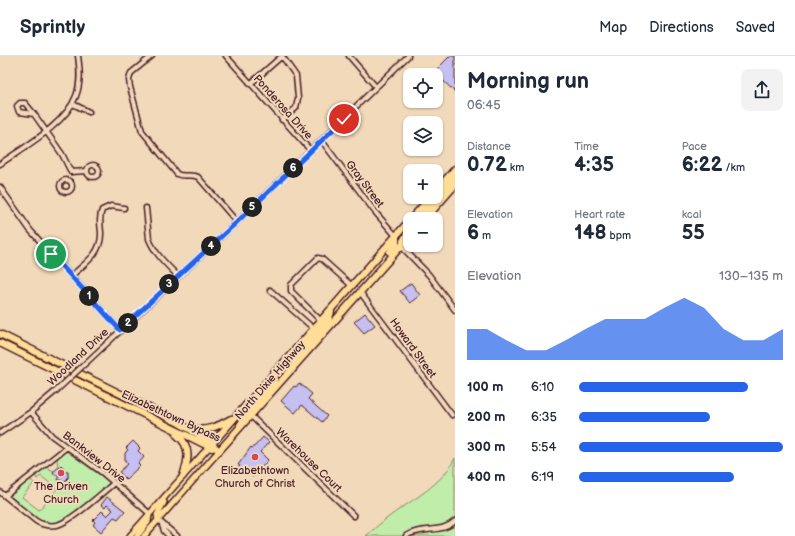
<!DOCTYPE html>
<html lang="en">
<head>
<meta charset="utf-8">
<style>
  body { margin:0; font-family:"Balsamiq Sans",sans-serif; background:#f2f2f3; color:#1f2937; height:100vh; display:flex; flex-direction:column; font-size:15px; white-space:nowrap }
  * { box-sizing:border-box; margin:0 }
  p { font-size:13px; color:#747a83 }
  .icon { flex:none; width:22px; height:22px; fill:none; stroke:currentColor; stroke-width:2; stroke-linecap:round; stroke-linejoin:round }
  .map { position:relative; flex:1; overflow:hidden }
  .drawer { display:flex; flex-direction:column; background:#fff; width:340px }
  .drawer>* { flex:none }
  .fabs { position:absolute; left:403px; top:12px; display:grid; gap:8px }
  .fabs a { display:grid; place-items:center; width:40px; height:40px; border-radius:8px; background:#fff; box-shadow:0 1px 3px #0004; font-size:20px }
  .pin { position:absolute; display:grid; place-items:center; width:34px; height:34px; color:#fff; margin:-17px; border:2px solid #fff; border-radius:50%; box-shadow:0 1px 4px #0007 }
  .km { position:absolute; width:20px; height:20px; margin:-10px; border-radius:50%; background:#222; color:#fff; font-size:11px; line-height:20px; text-align:center }
  .round { display:grid; place-items:center; flex:none; width:42px; height:42px; border-radius:8px; background:#f2f2f3 }
  .head { display:flex; align-items:center; justify-content:space-between; height:68px; padding:0 12px }
  h1 { font-size:22px; font-weight:700; line-height:30px }
  .metrics { display:grid; grid-template-columns:repeat(3,1fr); gap:6px; height:68px; padding:4px 12px }
  .metrics div { display:grid; align-content:center }
  .metrics b { font-size:20px; font-weight:700 }
  .metrics small { font-size:11px; font-weight:400 }
  .metrics p { font-size:11px }
  .chart { height:112px; padding:8px 12px }
  .chart p { display:flex; justify-content:space-between }
  .chart svg { width:100%; height:72px; margin-top:4px; fill:#2563eb; opacity:.7 }
  ul { padding:0 12px; list-style:none; font-size:13px }
  li { display:grid; grid-template-columns:64px 48px 1fr; align-items:center; height:30px }
  li i { height:10px; border-radius:5px; background:#2563eb }
  header { display:flex; align-items:center; gap:24px; box-sizing:border-box; height:56px; padding:0 20px; background:#fff; border-bottom:1px solid #e0e1e3 }
  header strong { font-size:19px }
  nav { display:flex; gap:22px; margin-inline-start:auto; font-size:14px }
  main { display:flex; flex:1; min-height:0 }
  .map>svg:first-child { display:block }
  .green { fill:#c0edaa; stroke:#85866a }
  .building { fill:#c6bff1; stroke:#4a1f2b }
  .lines { fill:none; stroke-linecap:round; stroke-linejoin:round }
  .minor-casing { stroke:#4a1f2b; stroke-width:7 }
  .major-casing { stroke:#4a1f2b; stroke-width:8 }
  .highway-casing { stroke:#4a1f2b; stroke-width:9 }
  .minor { stroke:#f1d9b9; stroke-width:4 }
  .major { stroke:#ffdd96; stroke-width:5 }
  .highway { stroke:#ffdd96; stroke-width:6 }
  .minor-bridge-casing { stroke:#4a1f2b; stroke-width:7; stroke-linecap:butt }
  .minor-bridge { stroke:#f1d9b9; stroke-width:4 }
  .route-casing { stroke:#fff; stroke-width:8 }
  .route { stroke:#2563eb; stroke-width:5 }
  .poi-dot { fill:#d1495b; stroke:#f1d9b9; stroke-width:1.5 }
  .labels { text-anchor:middle; dominant-baseline:central; stroke-width:4; stroke-linejoin:round; paint-order:stroke }
  .street-label { font-size:11px; fill:#4a1f2b; stroke:#f1d9b9 }
  .poi-label { font-size:11px; fill:#4a1f2b; stroke:#f1d9b9 }
</style>
</head>
<body>
<header>
<strong>Sprintly</strong>
<nav><a>Map</a><a>Directions</a><a>Saved</a></nav>
</header>
<main>
<div class="map">
<svg width="455" height="480" viewBox="0 0 455 480">
  <rect width="100%" height="100%" fill="#f1d9b9"/>
  <filter id="ink" filterUnits="userSpaceOnUse"><feTurbulence type="fractalNoise" baseFrequency=".025" numOctaves="2"/><feDisplacementMap in="SourceGraphic" scale="8" xChannelSelector="R" yChannelSelector="G"/><feConvolveMatrix kernelMatrix="1 2 1 2 8 2 1 2 1" color-interpolation-filters="sRGB"/></filter>
  <g filter="url(#ink)">
    <path class="green" d="M66,395L104,422L109,426V428L69,460L60,465L50,467L37,463L9,439L29,423L31,424L34,427L22,441L39,454L57,433L41,420L37,423L35,418L45,411L54,415L53,416L55,419H58L62,424L66,425L68,422V419L63,415L61,409L58,412L57,402Z
      M455,402V480H366C374,473 382,466 390,460C413,443 442,429 455,402Z"/>
    <path class="building" d="M450,0H455V36L434,16Z
      M411,227L420,239L410,247L400,235Z
      M365,257L375,269L364,277L354,266Z
      M299,327L312,338L308,343L327,360L322,366L302,349L295,357L281,345L294,330L296,331Z
      M263,381L269,386L260,396L268,404L253,421L245,413L241,415L238,412L240,410L238,409L251,391L252,392L255,390Z
      M133,385L140,392L138,395L144,401L138,408L140,410L126,423L119,416L128,408L125,405V397L128,394L126,392Z
      M61,409L63,411V415H68V422L65,425L58,424V419H55L53,416Z
      M107,441L125,455L118,463L114,461L101,476L93,469L95,466L93,464L102,455L107,460L113,454L107,449L105,452L101,449Z"/>
    <g class="lines">
      <defs>
        <path id="minor" d="M152,0L131,17L129,24L130,31L142,75L177,118C184,122 190,117 198,121L237,166
          M226,0L311,95
          M282,0L296,20L298,42L296,52L282,64
          M349,0L376,31
          M250,28L282,0
          M73,48L89,56
          M34,58L25,47H20L17,50L19,56L34,58L62,98L71,116
          M322,85L375,156L396,180
          M0,108C24,91 66,68 76,40C81,27 80,14 78,0
          M87 115a6 6 0 1 1 12 0a6 6 0 1 1-12 0Z
          M71,116L87,115
          M60 130a6 6 0 1 1 12 0a6 6 0 1 1-12 0Z
          M0,131L30,174L120,274
          M146,152L149,183C155,198 167,209 178,220
          M401,190L429,219L455,254
          M71,220C86,207 102,197 101,176C100,168 99,161 102,154L111,150L124,152
          M270,234L314,273
          M360,236L452,359
          M321,265L291,235V229L318,202L322,203L352,230
          M88,305L237,166L408,0
          M31,356L52,380L104,418L150,458
          M251,360L354,460
          M0,377L31,356L57,334
          M0,436L36,465C42,469 50,470 57,469C72,465 101,438 114,427
          M5,440L67,391
          M158,464L177,480
          M162,469L164,475L169,480
          M406,480C421,470 442,478 455,465"/>
        <path id="major" d="M158,464L157,459L164,446
          M130,480L209,391
          M137,480L148,466L149,459
          M144,480L219,395"/>
        <path id="highway" d="M436,135L455,113
          M411,163L431,141
          M419,163L455,121
          M425,163L455,129
          M403,185L410,173
          M390,196L396,188V180
          M0,278L175,365C191,374 207,382 219,395
          M0,287L212,392
          M293,313L291,310L292,306L328,265L331,256
          M240,369L253,350L273,326L275,322L274,316
          M190,372C206,376 217,371 231,363
          M177,379C192,390 188,406 183,420
          M209,391L410,164
          M219,395L410,180"/>
      </defs>
      <use href="#minor" class="minor-casing"/>
      <use href="#major" class="major-casing"/>
      <use href="#highway" class="highway-casing"/>
      <use href="#minor" class="minor"/>
      <use href="#major" class="major"/>
      <use href="#highway" class="highway"/>
      <defs>
        <path id="minor-bridge" d="M57,334L88,305"/>
      </defs>
      <use href="#minor-bridge" class="minor-bridge-casing"/>
      <use href="#minor-bridge" class="minor-bridge"/>
    </g>
  </g>
  <g class="lines" filter="url(#ink)">
    <defs>
      <path id="route" d="M51,198L120,274L237,166L344,63"/>
    </defs>
    <use href="#route" class="route-casing"/>
    <use href="#route" class="route"/>
  </g>
  <g class="poi-dot">
    <circle cx="255" cy="401" r="4"/>
    <circle cx="61" cy="417" r="4"/>
  </g>
  <g class="labels">
    <g class="street-label">
      <text transform="translate(283 51) rotate(48)">Ponderosa Drive</text>
      <text transform="translate(365 128) rotate(53)">Gray Street</text>
      <text transform="translate(413 292) rotate(54)">Howard Street</text>
      <text transform="translate(78 301) rotate(-43)">Woodland Drive</text>
      <text transform="translate(270 324) rotate(-49)">North Dixie Highway</text>
      <text transform="translate(171 360) rotate(25)">Elizabethtown Bypass</text>
      <text transform="translate(94 401) rotate(38)">Bankview Drive</text>
      <text transform="translate(309 404) rotate(44)">Warehouse Court</text>
    </g>
    <g class="poi-label">
      <text x="255" y="414">Elizabethtown<tspan x="255" dy="13">Church of Christ</tspan></text>
      <text x="61" y="430">The Driven<tspan x="61" dy="13">Church</tspan></text>
    </g>
  </g>
</svg>
<div class="fabs">
<a><svg class="icon" aria-label="locate" viewBox="0 0 24 24"><circle cx="12" cy="12" r="6"/><path d="M12 2v4M12 18v4M2 12h4M18 12h4"/></svg></a>
<a><svg class="icon" aria-label="layers" viewBox="0 0 24 24"><path d="M12 4l9 5-9 5-9-5zM3 14l9 5 9-5"/></svg></a>
<a>+</a>
<a>−</a>
</div>
<div class="pin" style="left:51px;top:198px;background:#1e9e55"><svg class="icon" aria-label="arrive" viewBox="0 0 24 24"><path d="M6 21V4h12l-3 4 3 4H6"/></svg></div>
<div class="pin" style="left:344px;top:63px;background:#d93025"><svg class="icon" aria-label="check" viewBox="0 0 24 24"><path d="M5 12l5 5 9-10"/></svg></div>
<b class="km" style="left:89px;top:240px">1</b>
<b class="km" style="left:128px;top:267px">2</b>
<b class="km" style="left:169px;top:228px">3</b>
<b class="km" style="left:211px;top:190px">4</b>
<b class="km" style="left:252px;top:151px">5</b>
<b class="km" style="left:293px;top:112px">6</b>
</div>
<section class="drawer">
<div class="head"><div><h1>Morning run</h1><p>06:45</p></div><a class="round"><svg class="icon" aria-label="share" viewBox="0 0 24 24"><path d="M12 15V3M7 8l5-5 5 5M5 13v7h14v-7"/></svg></a></div>
<div class="metrics">
<div><p>Distance</p><b>0.72<small> km</small></b></div>
<div><p>Time</p><b>4:35</b></div>
<div><p>Pace</p><b>6:22<small> /km</small></b></div>
</div>
<div class="metrics">
<div><p>Elevation</p><b>6<small> m</small></b></div>
<div><p>Heart rate</p><b>148<small> bpm</small></b></div>
<div><p>kcal</p><b>55</b></div>
</div>
<div class="chart"><p><span>Elevation</span>130–135 m</p>
<svg viewBox="0 0 160 44" preserveAspectRatio="none"><path d="M0 44V25L10 25L20 32L30 38L40 38L50 32L60 25L70 19L80 19L90 19L100 12L110 6L120 12L130 25L140 32L150 32L160 25V44z"/></svg>
</div>
<ul>
<li><b>100 m</b>6:10<i style="width:83%"></i></li>
<li><b>200 m</b>6:35<i style="width:64%"></i></li>
<li><b>300 m</b>5:54<i style="width:100%"></i></li>
<li><b>400 m</b>6:19<i style="width:76%"></i></li>
</ul>
</section>
</main>
</body>
</html>
